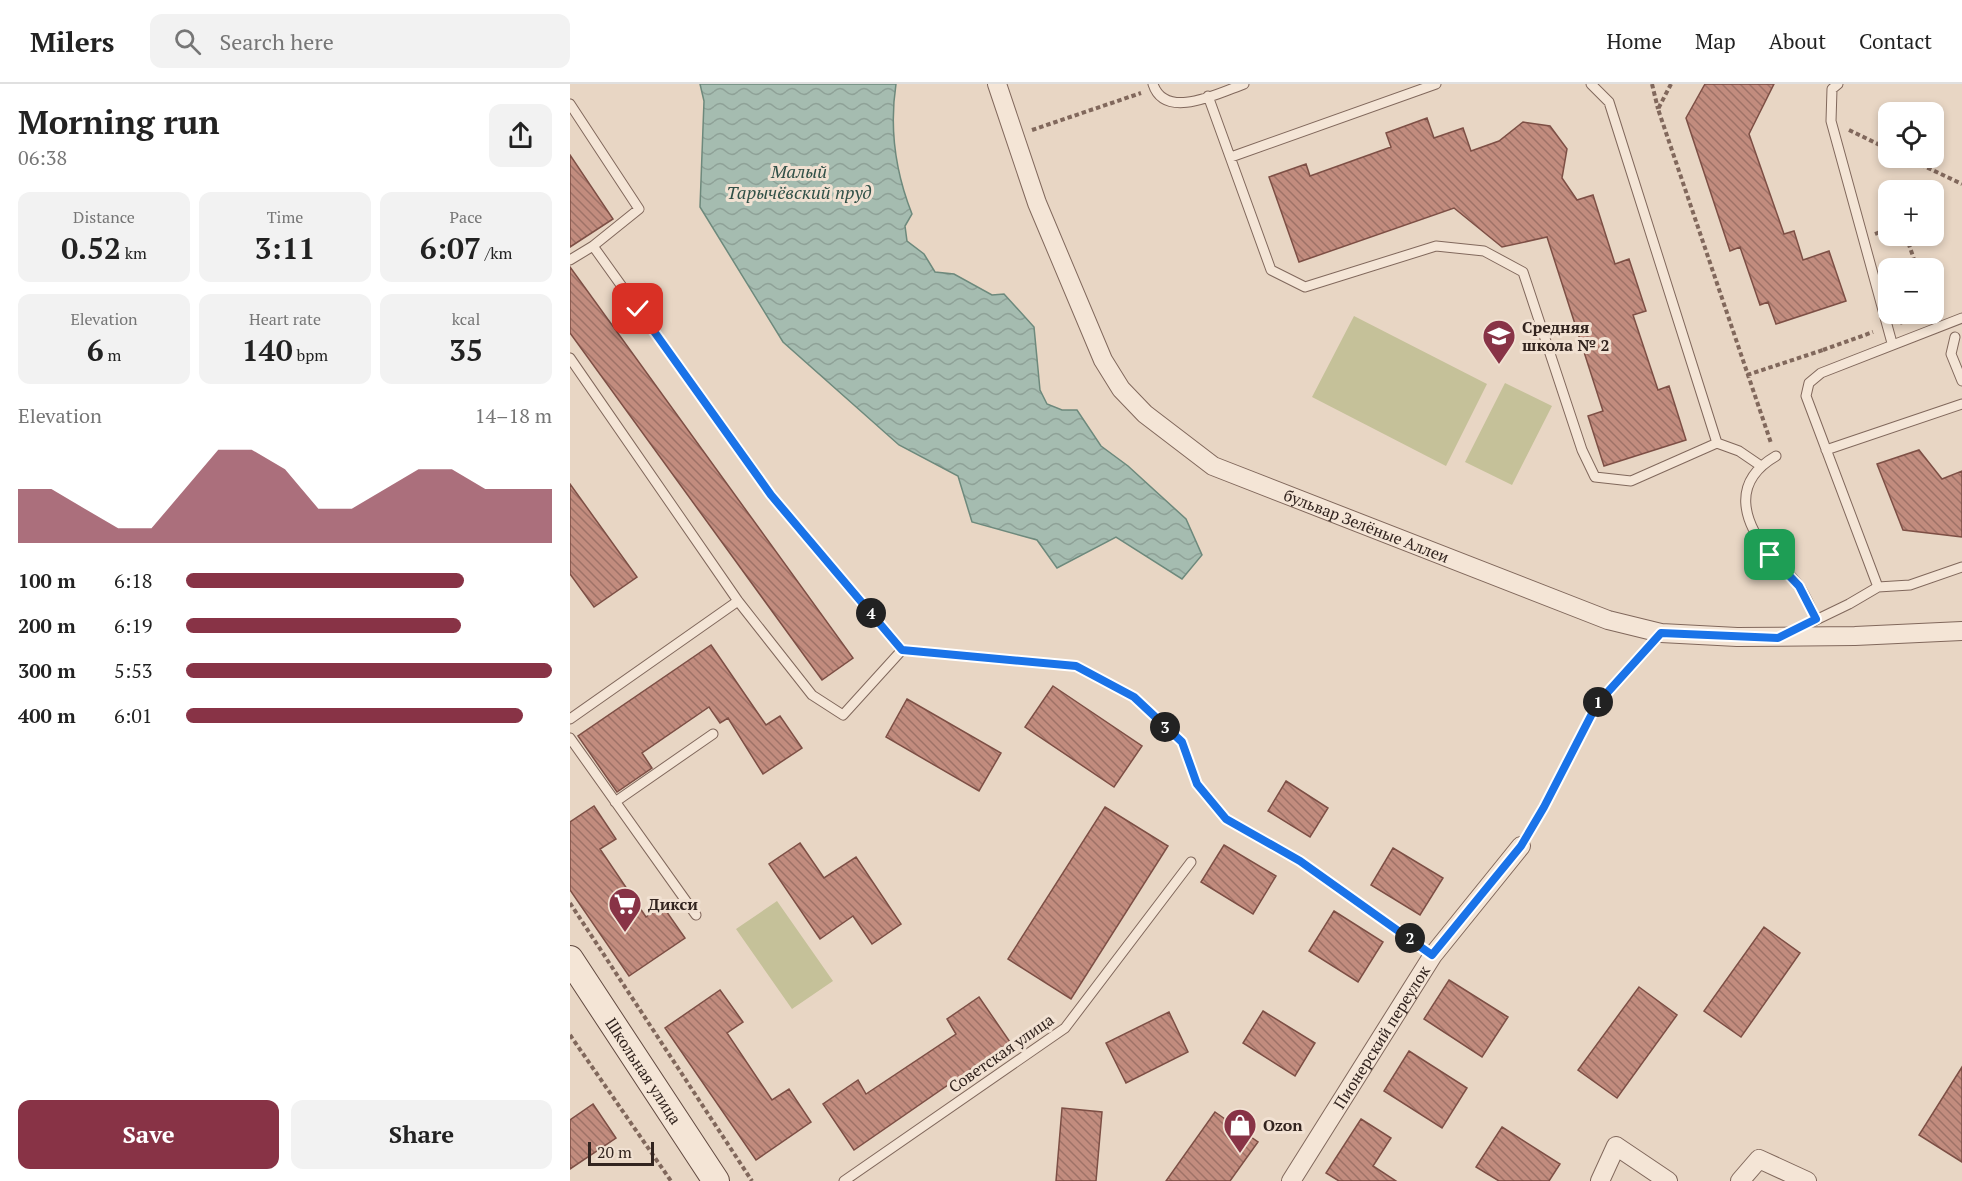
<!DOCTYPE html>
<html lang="en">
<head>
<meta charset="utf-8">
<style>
  body { margin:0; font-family:"PT Serif",serif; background:#f2f2f2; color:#222; height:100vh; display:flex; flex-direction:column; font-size:22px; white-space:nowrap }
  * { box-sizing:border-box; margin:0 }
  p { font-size:20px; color:#767676 }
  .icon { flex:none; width:33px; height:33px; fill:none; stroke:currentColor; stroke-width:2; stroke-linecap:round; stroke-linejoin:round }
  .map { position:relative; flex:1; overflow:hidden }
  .panel { display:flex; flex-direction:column; background:#fff; width:570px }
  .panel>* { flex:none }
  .fabs { position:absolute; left:1308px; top:18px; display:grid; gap:12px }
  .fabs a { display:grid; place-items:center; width:66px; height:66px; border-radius:12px; background:#fff; box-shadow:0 3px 9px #0003; font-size:30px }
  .scale { position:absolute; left:18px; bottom:15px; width:66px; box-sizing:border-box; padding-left:6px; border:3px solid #32241f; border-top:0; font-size:16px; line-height:21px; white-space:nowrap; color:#32241f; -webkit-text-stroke:4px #f1e1d2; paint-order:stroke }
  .pin { position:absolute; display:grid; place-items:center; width:51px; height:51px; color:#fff; margin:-26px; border-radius:12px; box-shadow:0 3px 9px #0006 }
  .km { position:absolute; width:30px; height:30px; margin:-15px; border-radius:50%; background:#222; color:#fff; font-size:16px; line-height:30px; text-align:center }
  .round { display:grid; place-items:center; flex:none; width:63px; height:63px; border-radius:12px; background:#f2f2f2 }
  .head { display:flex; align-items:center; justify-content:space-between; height:102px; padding:0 18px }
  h1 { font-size:33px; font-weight:600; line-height:45px }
  .stats { display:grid; grid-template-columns:repeat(3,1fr); gap:9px; height:102px; padding:6px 18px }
  .stats div { display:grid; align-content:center; border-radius:12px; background:#f2f2f2; text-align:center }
  .stats b { font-size:30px; font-weight:600 }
  .stats small { font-size:16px; font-weight:400 }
  .stats p { font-size:16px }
  .chart { height:168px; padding:12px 18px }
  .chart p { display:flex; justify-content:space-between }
  .chart svg { width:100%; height:108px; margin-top:6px; fill:#883346; opacity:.7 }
  .cta { display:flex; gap:12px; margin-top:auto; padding:12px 18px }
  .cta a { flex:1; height:69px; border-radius:12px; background:#883346; color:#fff; font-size:24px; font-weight:600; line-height:69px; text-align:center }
  .cta a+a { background:#f2f2f2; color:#222 }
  ul { padding:0 18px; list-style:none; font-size:20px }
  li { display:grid; grid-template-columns:96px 72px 1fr; align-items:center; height:45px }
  li i { height:15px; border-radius:8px; background:#883346 }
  header { display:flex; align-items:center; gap:36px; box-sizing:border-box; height:84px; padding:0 30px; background:#fff; border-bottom:2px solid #e0e0e0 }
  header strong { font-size:28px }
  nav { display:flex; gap:33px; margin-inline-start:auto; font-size:21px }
  .search { width:420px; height:54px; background:#f2f2f2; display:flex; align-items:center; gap:15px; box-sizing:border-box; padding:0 21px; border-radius:12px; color:#767676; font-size:22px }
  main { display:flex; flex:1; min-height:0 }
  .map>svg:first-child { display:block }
  .park { fill:#c5c199 }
  .water { fill:url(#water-waves); stroke:#6d897c; stroke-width:1.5 }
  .building { fill:url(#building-back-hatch); stroke:#7d4f45; stroke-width:1.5 }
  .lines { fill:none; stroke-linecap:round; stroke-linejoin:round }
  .service-casing { stroke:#81685c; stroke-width:11 }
  .minor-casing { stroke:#81685c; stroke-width:20 }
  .secondary-casing { stroke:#624a40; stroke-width:28 }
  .path { stroke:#81685c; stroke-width:4; stroke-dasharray:4.5 3; stroke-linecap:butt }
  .service { stroke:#f4e5d6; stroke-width:9 }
  .minor { stroke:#f4e5d6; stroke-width:18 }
  .secondary { stroke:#f4e5d6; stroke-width:26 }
  .route-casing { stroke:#fff; stroke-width:12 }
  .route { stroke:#1a73e8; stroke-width:8 }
  .labels { text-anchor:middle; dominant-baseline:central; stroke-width:6; stroke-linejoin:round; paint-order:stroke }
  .poi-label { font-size:16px; font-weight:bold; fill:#32241f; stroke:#f1e1d2; text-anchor:start }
  .street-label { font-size:16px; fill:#32241f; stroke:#f1e1d2 }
  .water-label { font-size:18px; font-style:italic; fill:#305047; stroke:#f1e1d2 }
</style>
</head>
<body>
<header>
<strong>Milers</strong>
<div class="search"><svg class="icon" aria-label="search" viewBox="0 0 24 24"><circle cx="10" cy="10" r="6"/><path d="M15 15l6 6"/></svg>Search here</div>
<nav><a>Home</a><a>Map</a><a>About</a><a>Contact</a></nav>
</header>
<main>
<section class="panel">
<div class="head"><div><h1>Morning run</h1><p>06:38</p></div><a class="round"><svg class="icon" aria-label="share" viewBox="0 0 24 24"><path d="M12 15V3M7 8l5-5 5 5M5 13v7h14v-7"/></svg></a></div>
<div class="stats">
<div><p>Distance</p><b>0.52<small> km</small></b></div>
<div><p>Time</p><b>3:11</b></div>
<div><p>Pace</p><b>6:07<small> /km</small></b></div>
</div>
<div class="stats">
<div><p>Elevation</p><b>6<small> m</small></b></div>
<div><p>Heart rate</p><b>140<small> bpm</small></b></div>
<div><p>kcal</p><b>35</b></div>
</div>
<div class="chart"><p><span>Elevation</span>14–18 m</p>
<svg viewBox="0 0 160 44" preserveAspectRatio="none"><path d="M0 44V22L10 22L20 30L30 38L40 38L50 22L60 6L70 6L80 14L90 30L100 30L110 22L120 14L130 14L140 22L150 22L160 22V44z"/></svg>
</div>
<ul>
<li><b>100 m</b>6:18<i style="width:76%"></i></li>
<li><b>200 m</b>6:19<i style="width:75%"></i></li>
<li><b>300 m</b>5:53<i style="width:100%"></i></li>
<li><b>400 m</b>6:01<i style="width:92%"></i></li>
</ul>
<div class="cta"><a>Save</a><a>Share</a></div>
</section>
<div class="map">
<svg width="1392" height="1097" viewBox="0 0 1392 1097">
  <defs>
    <pattern id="water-waves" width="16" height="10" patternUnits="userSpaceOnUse" patternTransform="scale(1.5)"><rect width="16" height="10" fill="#a5bcb0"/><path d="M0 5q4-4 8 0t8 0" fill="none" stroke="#8ea197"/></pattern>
    <pattern id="building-back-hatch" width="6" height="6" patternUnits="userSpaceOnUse" patternTransform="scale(1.5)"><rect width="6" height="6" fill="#c28c7e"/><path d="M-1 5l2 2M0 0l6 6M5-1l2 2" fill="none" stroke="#9e7267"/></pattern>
  </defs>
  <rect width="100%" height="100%" fill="#e8d6c4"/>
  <path class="park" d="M784,232L917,300L876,382L742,313Z
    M935,299L982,322L942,401L895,378Z
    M207,817L263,897L222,925L166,845Z"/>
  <path class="water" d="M130,0H326C319,46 325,87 342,130L335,142L337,157L354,170L365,188L384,190L422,211L434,210L464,243L470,306L477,320L492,326H507L531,362L558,382L616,435L632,471L612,495L546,453L487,484L467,456L402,438L388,392L329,361L213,258L130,123L134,17Z"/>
  <path class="building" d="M1135,0H1204L1179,50L1214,150L1224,147L1233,176L1259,167L1276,217L1206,240L1198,218L1190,221L1170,163L1160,167L1116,34Z
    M857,34L864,54L893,44L901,67L929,57L953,38L980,42L997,65L992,94L1007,116L1023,111L1045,180L1059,175L1076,227L1063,231L1088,306L1099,302L1116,356L1034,382L1018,332L1033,327L977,153L932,163L884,124L729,178L699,93L736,80L740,92L821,63L816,49Z
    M0,71L43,135L0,163Z
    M0,183L283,574L252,596L0,249Z
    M1349,366L1372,395L1392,387V453L1333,446L1307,380Z
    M0,400L67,493L24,523L0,490Z
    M141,561L196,641L210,632L232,664L193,690L158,634L150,639L139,623L72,669L82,684L47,708L8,652Z
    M483,602L572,662L544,703L455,643Z
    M337,615L431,669L409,707L316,653Z
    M716,697L758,724L740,753L698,727Z
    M24,722L46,755L30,765L76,833L92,821L115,854L59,892L0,806V738Z
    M535,723L598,762L501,915L438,875Z
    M230,759L254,794L286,773L331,840L302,860L283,832L250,855L199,780Z
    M654,761L706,792L683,830L631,798Z
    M823,764L873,794L850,831L801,801Z
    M764,827L813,858L788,898L739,867Z
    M1194,843L1230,869L1171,953L1134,927Z
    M879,896L938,933L912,973L854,935Z
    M1069,903L1107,931L1047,1014L1008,986Z
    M150,906L173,938L157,949L202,1016L219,1005L241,1038L186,1076L95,944Z
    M409,913L440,958L284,1066L253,1020L288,996L296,1010L386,950L377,935Z
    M693,927L745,959L725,992L673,959Z
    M599,928L618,968L556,999L536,959Z
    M839,967L897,1004L872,1044L814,1007Z
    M1392,983V1078L1349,1051Z
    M23,1020L46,1054L0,1085V1036Z
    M492,1024L532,1028L526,1097H486Z
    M645,1028L688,1058L660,1097H596Z
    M791,1035L821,1054L803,1082L826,1097H769L756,1089Z
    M932,1043L990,1080L979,1097H929L906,1083Z"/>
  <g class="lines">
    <defs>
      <path id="service" d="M583,0C595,37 649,9 674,0
        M1021,0L1039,18L1147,359
        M1268,0L1262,5L1261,37L1322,259
        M638,12L701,186L735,203L866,162L914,167L953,188L1012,366L1025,393L1061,397L1147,359L1169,367L1191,382
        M0,20L69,125L23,162L0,176
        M661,73L866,0
        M1385,253L1381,270L1392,297
        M0,274L168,517L242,611L273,631L332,566L201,411L23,162
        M1256,366L1392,320
        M1206,372C1161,398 1172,437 1201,472C1210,482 1222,491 1229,502C1236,512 1241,525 1246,535
        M1308,503L1340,501L1392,483
        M1221,548L1279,520L1308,503L1236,312L1239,299L1251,289L1392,234
        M0,635L168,517
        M0,654L126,831
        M45,718L143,650
        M274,1097L495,944L621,778"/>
      <g id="minor">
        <path id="s1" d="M427,0L467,119L533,276L551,305L575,330L643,382L1038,536L1091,549L1167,553L1285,552L1392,547"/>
        <path id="s2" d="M721,1097L863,871L951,762"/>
        <path d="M1030,1097L1046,1062L1098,1097"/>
        <path d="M1170,1097L1189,1075L1237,1097"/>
      </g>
      <g id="secondary">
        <path id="s3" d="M0,875L146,1097"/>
      </g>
    </defs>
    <use href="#service" class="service-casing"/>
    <use href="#minor" class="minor-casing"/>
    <use href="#secondary" class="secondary-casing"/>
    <path class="path" d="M1082,0L1088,25
      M1101,0L1088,25L1201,359
      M462,46L571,9
      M1279,46L1318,65
      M1337,74L1392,100
      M1305,150L1318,145
      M1336,152L1347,184
      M1330,239L1348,232
      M1253,266L1303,248
      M1177,291L1253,266
      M347,567L506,582L564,613L612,658L627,700L656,735L730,777L847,860
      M961,745L1027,620L1078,564
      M0,819L182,1097
      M0,951L101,1097"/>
    <use href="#service" class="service"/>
    <use href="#minor" class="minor"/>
    <use href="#secondary" class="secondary"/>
  </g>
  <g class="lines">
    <defs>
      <path id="route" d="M68,225L201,411L332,566L506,582L564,613L612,658L627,700L656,735L730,777L862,871L951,762L974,723L1027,620L1091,549L1208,554L1246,535L1229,502L1200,471"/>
    </defs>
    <use href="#route" class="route-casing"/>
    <use href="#route" class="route"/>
  </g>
  <defs>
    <symbol id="school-pin" viewBox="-11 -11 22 30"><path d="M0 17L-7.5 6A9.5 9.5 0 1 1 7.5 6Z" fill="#883346" stroke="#f1e1d2"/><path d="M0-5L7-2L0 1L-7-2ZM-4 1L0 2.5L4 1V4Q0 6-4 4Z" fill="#fff"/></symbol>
    <symbol id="supermarket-pin" viewBox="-11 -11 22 30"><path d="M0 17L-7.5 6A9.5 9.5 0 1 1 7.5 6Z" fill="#883346" stroke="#f1e1d2"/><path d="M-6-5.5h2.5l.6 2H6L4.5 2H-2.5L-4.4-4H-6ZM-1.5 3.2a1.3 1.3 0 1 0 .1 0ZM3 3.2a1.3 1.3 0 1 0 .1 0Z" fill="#fff"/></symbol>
    <symbol id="shop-pin" viewBox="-11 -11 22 30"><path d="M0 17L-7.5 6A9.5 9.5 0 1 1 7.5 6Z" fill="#883346" stroke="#f1e1d2"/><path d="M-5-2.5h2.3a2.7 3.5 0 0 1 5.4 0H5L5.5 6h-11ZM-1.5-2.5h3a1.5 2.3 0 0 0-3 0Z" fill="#fff"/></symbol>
  </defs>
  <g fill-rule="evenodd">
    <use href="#school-pin" x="910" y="233" width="38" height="52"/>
    <use href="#supermarket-pin" x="36" y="801" width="38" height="52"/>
    <use href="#shop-pin" x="651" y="1022" width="38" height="52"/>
  </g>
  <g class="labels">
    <g class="poi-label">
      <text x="952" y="243">Средняя<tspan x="952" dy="18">школа № 2</tspan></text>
      <text x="78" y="820">Дикси</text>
      <text x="693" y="1041">Ozon</text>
    </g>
    <g class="street-label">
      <text stroke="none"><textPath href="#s1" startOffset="615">бульвар Зелёные Аллеи</textPath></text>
      <text stroke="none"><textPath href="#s2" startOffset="170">Пионерский переулок</textPath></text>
      <text transform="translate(431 969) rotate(-35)">Советская улица</text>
      <text stroke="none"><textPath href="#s3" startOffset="134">Школьная улица</textPath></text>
    </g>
    <g class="water-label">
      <text x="229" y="87">Малый<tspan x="229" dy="21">Тарычёвский пруд</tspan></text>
    </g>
  </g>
</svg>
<div class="fabs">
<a><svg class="icon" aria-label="locate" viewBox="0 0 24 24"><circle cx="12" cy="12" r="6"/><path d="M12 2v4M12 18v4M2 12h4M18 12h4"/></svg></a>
<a>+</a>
<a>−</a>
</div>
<div class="scale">20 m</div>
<div class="pin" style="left:1200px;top:471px;background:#1e9e55"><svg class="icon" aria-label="arrive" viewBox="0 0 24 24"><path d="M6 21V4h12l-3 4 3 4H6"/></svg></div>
<div class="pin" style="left:68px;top:225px;background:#d93025"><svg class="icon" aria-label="check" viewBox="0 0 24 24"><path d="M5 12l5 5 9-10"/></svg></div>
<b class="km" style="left:1028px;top:618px">1</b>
<b class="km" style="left:840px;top:854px">2</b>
<b class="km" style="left:595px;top:643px">3</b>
<b class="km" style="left:301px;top:529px">4</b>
</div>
</main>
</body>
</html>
